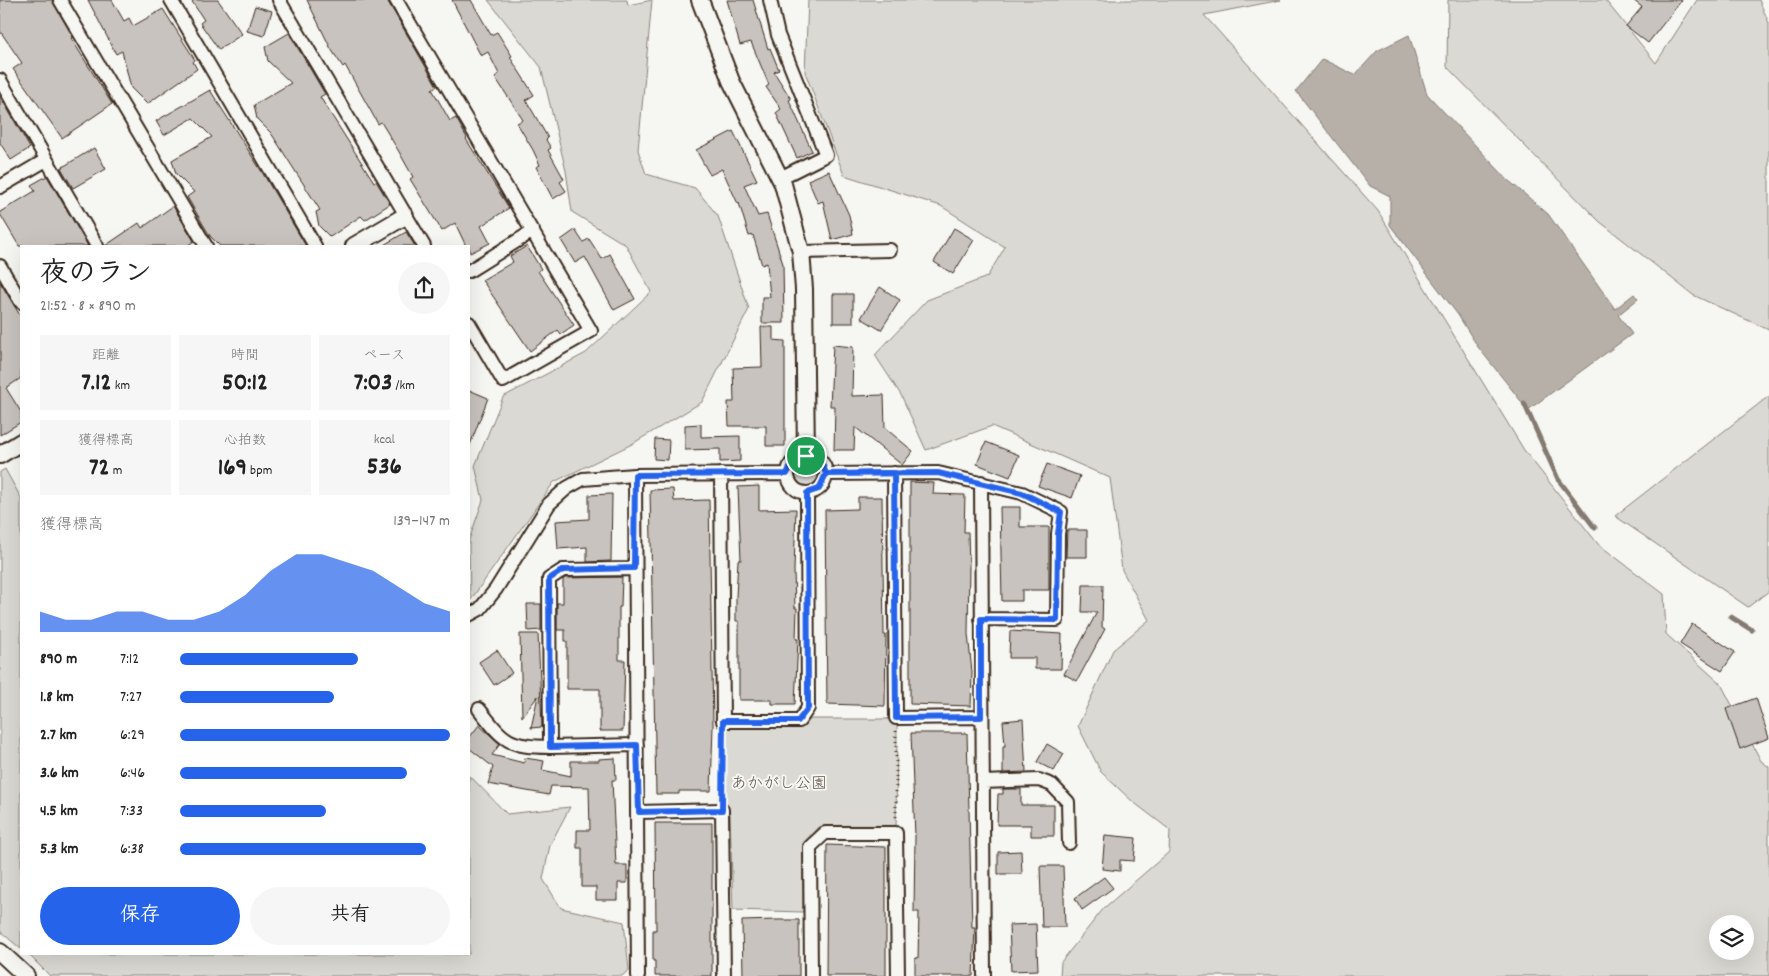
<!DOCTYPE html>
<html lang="ja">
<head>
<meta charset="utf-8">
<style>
  body { margin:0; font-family:Dekko,"Klee One",sans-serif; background:#f6f6f6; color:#222; height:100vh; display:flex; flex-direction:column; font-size:19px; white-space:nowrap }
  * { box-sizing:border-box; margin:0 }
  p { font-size:16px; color:#767676 }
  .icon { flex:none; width:28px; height:28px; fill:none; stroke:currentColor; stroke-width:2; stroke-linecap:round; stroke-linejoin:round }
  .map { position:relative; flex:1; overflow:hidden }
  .panel { position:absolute; left:20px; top:245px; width:450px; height:710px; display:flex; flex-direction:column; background:#fff; border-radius:0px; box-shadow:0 5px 20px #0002 }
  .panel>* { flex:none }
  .tools { position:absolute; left:1709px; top:915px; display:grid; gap:10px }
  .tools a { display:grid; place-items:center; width:45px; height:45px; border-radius:50%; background:#fff; box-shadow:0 5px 20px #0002; font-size:25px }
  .pin { position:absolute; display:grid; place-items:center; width:42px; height:42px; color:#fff; margin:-21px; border:2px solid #fff; border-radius:50%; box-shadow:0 1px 5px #0007 }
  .round { display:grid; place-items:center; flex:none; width:52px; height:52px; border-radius:26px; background:#f6f6f6 }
  .head { display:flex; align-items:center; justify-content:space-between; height:85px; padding:0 20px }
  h1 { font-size:28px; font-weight:700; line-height:38px }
  .figures { display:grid; grid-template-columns:repeat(3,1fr); gap:8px; height:85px; padding:5px 20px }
  .figures div { display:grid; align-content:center; border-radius:0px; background:#f6f6f6; text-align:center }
  .figures b { font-size:25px; font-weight:700 }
  .figures small { font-size:14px; font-weight:400 }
  .figures p { font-size:14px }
  .chart { height:140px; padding:10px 20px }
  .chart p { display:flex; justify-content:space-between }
  .chart svg { width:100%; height:90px; margin-top:5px; fill:#2563eb; opacity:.7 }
  .button { display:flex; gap:10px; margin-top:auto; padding:10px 20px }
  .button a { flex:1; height:58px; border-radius:30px; background:#2563eb; color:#fff; font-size:20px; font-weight:700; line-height:58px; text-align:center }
  .button a+a { background:#f6f6f6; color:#222 }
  ul { padding:0 20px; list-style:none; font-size:16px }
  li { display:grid; grid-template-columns:80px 60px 1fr; align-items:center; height:38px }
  li i { height:12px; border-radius:6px; background:#2563eb }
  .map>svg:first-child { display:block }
  .green { fill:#dad9d3; stroke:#8a8278; fill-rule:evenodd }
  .water { fill:#b6b0a9; stroke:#857a71 }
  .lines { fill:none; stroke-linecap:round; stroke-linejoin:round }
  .stream { stroke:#857a71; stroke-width:5 }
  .building { fill:#c8c3be; stroke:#3b2a1e }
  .minor-casing { stroke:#3b2a1e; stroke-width:16 }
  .tertiary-casing { stroke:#3b2a1e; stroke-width:20 }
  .path { stroke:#3b2a1e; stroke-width:3; stroke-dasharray:1 4; stroke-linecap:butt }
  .minor { stroke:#f6f6f2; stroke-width:12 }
  .tertiary { stroke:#f6f6f2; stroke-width:16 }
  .route-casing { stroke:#fff; stroke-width:10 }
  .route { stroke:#2563eb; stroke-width:6 }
  .labels { text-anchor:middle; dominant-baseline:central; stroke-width:4; stroke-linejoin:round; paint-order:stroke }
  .park-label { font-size:16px; fill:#63564b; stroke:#f6f6f2 }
</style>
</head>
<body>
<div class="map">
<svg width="1769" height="976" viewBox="0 0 1769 976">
  <rect width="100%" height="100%" fill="#f6f6f2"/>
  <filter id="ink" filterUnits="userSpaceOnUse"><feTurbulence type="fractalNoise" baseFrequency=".02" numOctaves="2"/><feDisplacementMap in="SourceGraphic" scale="10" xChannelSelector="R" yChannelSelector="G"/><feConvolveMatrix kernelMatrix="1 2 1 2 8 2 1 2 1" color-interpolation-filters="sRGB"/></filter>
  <g filter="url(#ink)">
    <path class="green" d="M488,0H627L628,5L652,0L638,150L646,174L695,188L718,216L749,309L702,402L632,444L554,482L470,601L469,540L483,500L475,466L503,397L586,353L651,292L626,245L572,212L566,171L541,67Z
      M808,0H1281L1204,15L1378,211L1524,450L1598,544L1664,594L1666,634L1721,684L1761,761L1769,767V976H1060L1061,962L1104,908L1169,852L1170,830L1132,801L1101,772L1078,726L1113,650L1149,620L1122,570L1110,478L992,426L926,450L901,395L875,355L927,300L987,277L1005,247L941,206L844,175L805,72ZM1718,924H1745V951H1718Z
      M1448,0H1605L1656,63L1697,0H1759L1769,23V330L1693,295L1599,221L1447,67Z
      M1769,396V591L1748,607L1615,516Z
      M794 474a12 12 0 1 1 24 0a12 12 0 1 1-24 0Z
      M5,469L21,498V949L0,931V472Z
      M811,719H890L897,726L896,833L893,826L818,827L803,843V912L733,910L730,814L718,803L722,728L802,727Z
      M469,775L507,814L570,807L550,845L543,879L561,908L624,922L629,970L622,976H50L28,954H469Z"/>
    <path class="water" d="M1409,35L1427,94L1508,180L1548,214L1615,309L1634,294L1638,299L1618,315L1632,334L1528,410L1478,347L1458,315L1390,225V196L1370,186L1296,91L1322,59L1355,75L1377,51Z"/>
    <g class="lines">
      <path class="stream" d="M1524,403L1558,479L1595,528
        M1731,617L1752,630"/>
    </g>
    <path class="building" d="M0,0H52L73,37L71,38L112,104L62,138L13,69L22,63L0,31Z
      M88,0H112L124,21L129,18L133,26L163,9L195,60L193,62L197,69L147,104L131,88L122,51L116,54Z
      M191,0H218L242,34L219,50L200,23L204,20Z
      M307,0H387L437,86L432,89L450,121L456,118L467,138L466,139L509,208L481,226L490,243L470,253L469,246H466L455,223L442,231L410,179L413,177L398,150L381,122L378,124L345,65L343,67L331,49Z
      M452,0H471L491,35L497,32L512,56L510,57L534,95L526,100L548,138L546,140L551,148L548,150L564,179L560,182L566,191L553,199L536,167L540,165L533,150L517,123L523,120L495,77L499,74L488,52L481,56Z
      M727,0H753L768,49L770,48L779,70L774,72L791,99L789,100L812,151L797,158L776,113L781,109L766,87L769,85L751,42L740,45Z
      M1633,0H1682L1648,43L1626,26L1642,7Z
      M255,6L272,11L264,36L247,31Z
      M289,33L325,94L320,97L374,182L376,181L390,204L365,220L361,216L330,237L319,226L316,212L320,210L271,133L257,119L254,105L291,83L268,61L265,47Z
      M210,90L262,172L306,246H220L210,236L187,197L194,192L176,174L172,160L212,137L193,118L164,135L156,121Z
      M0,96L30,148L11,160L0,143Z
      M733,131L757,180L744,185L758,216L767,214L783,264L784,323H762V297H770L767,263L762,265L753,235L749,236L739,203L738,204L722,169L710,175L696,150Z
      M94,148L106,169L73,188L61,168Z
      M829,171L849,215L853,234L832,240L823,201L818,203L808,180Z
      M47,176L88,246H19L0,214V212L35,191L31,185Z
      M173,206L194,241L187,246H105L139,223L142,228Z
      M954,228L974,240L953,274L934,262Z
      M575,230L583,242L589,239L602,259L610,254L635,299L614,310L585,257L575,263L561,240Z
      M406,232L415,246H382Z
      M527,246L541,269L538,271L574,325L561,334L558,330L530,351L482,280L513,262L510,256Z
      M0,282L21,317V378L6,388L21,412V422L0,435Z
      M880,287L900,300L881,330L861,318Z
      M833,294H853V323H833Z
      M761,327H773V340L785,341V446H766V426H729L728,402H734L733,368L762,367Z
      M833,345L853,347L852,396L884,395L885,428L913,451L902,465L855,427L854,450H834L835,406H830Z
      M469,390L488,398L470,445H469Z
      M701,424V437L740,436V461L720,462V449L685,450V425Z
      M655,439L669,440L668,460L654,459Z
      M986,442L1019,455L1010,477L977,464Z
      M1047,464L1080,476L1072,498L1038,486Z
      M910,482L934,483L933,494L965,495L964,532H968L969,566L968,634L972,672L971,706L910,704Z
      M759,486V510L796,509L794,570L795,608H797L796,639H798L795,704H772V700H739V621H736V597L738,560H741L738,487Z
      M673,489L674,501L709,500L713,725L711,791H679V794H656L650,490Z
      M612,494L611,561L587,562V547L558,549L556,521L589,519V495Z
      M858,497H882L884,635H886L885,706L827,704L825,510L858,509Z
      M1000,507H1020V527H1049V590H1022V601H1002Z
      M1067,530H1087V557H1066Z
      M622,577L621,607H619V660H625L623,731H600V689H567V641H565V630H557V603H563V579L565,578Z
      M1083,585H1103L1102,627L1105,629L1077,681L1064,674L1097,612H1082Z
      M527,604H541V630L528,631Z
      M1692,624L1735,652L1722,671L1680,644Z
      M1010,631L1062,634L1061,669H1035V658H1009Z
      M520,634H538L542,727L531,728L538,696L522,717Z
      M497,650L512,673L494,685L479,662Z
      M1756,698L1769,738L1740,749L1726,709Z
      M1023,719L1026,772L1003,773V746H1005L1003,721Z
      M479,725L500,744L492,755L524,763L525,758L544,761L542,770L571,776V761H599V759L615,758L616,780H612L616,865H627V883H618V900H596V887H582V848H577V830H590L589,787L551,786L549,795L488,784L493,767L469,748V738Z
      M911,733H967L972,927H975L973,976H915V958H918L919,912H914L915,837Z
      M1047,744L1064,754L1054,771L1037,762Z
      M1003,789H1021V805H1054V836H1031V825H997L998,794H1003Z
      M655,823H712V976H655V961H653V930H656Z
      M1105,835L1136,838L1134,861L1120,860V871L1102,869Z
      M827,845L886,847V976H826Z
      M1021,851L1022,874H998V852Z
      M1040,866H1063L1065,927H1042Z
      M1104,877L1113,888L1082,910L1075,898Z
      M776,920H799V976H743L742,921Z
      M1036,924L1038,970L1011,971L1009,925Z"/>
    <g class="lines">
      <defs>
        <path id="minor" d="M60,0L206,246
          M171,0L315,246
          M279,0L424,246
          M396,0L591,331L503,381L469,323
          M770,0L778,35L826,155L780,178
          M0,80L97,246
          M0,187L46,160
          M801,252L890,250
          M0,266L21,302
          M469,271L533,231
          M788 474a19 19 0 1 1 38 0a19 19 0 1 1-38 0Z
          M894,473L896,718L981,717
          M721,474L723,721H799L808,708L807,493
          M826,474L938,473L1022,493L1061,512L1058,534L1057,620L981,619
          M635,475L638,976
          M981,482L984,976
          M635,569L563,570L549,579L550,747L637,745
          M469,615L480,609L496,589L549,504L567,488L583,479L635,475L787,474
          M479,709C504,741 508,747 550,747
          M983,782L1039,780L1052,785L1068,802L1069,843
          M639,812L722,810L724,976
          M811,976L810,847L825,833H896L898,976"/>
        <path id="tertiary" d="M700,0L731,81L783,184L801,252L804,289L806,455
          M354,246L405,216
          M0,455L21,442
          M0,952L26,976"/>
      </defs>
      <use href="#minor" class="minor-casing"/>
      <use href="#tertiary" class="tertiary-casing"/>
      <path class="path" d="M896,731V820
        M722,797L723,733"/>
      <use href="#minor" class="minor"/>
      <use href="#tertiary" class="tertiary"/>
    </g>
  </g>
  <g class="lines" filter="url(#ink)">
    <defs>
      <path id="route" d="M806,456L793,461L787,474L635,475L634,568L563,570L549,579L550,747L637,745L639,812L722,810L723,721H798L808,708L807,493L819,489L826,474L894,473L896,718L981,717V619L1057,620L1058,534L1061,512L1022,493L938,473L826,474L822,463L806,456"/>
    </defs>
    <use href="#route" class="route-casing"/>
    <use href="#route" class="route"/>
  </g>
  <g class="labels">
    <g class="park-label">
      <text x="779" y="784">あかがし公園</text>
    </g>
  </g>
</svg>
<div class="tools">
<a><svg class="icon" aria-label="layers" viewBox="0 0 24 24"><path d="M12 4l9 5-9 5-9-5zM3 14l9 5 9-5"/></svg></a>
</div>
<div class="pin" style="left:806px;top:456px;background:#1e9e55"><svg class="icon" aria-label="arrive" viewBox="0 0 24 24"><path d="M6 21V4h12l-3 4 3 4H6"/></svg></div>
<section class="panel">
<div class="head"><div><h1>夜のラン</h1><p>21:52 · 8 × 890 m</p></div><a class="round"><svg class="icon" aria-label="share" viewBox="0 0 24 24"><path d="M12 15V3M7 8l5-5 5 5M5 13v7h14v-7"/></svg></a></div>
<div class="figures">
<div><p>距離</p><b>7.12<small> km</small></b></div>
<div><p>時間</p><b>50:12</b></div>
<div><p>ペース</p><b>7:03<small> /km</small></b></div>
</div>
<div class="figures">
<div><p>獲得標高</p><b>72<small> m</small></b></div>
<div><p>心拍数</p><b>169<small> bpm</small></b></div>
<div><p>kcal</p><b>536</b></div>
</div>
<div class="chart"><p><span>獲得標高</span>139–147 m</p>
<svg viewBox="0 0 160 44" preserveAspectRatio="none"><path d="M0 44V34L10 38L20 38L30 34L40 34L50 38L60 38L70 34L80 26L90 14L100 6L110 6L120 10L130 14L140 22L150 30L160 34V44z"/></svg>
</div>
<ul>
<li><b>890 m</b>7:12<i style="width:66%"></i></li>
<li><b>1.8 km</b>7:27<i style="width:57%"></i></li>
<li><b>2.7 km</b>6:29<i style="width:100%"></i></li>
<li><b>3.6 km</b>6:46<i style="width:84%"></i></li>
<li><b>4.5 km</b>7:33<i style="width:54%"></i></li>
<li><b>5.3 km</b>6:38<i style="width:91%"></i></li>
</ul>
<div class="button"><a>保存</a><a>共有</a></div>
</section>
</div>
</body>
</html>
